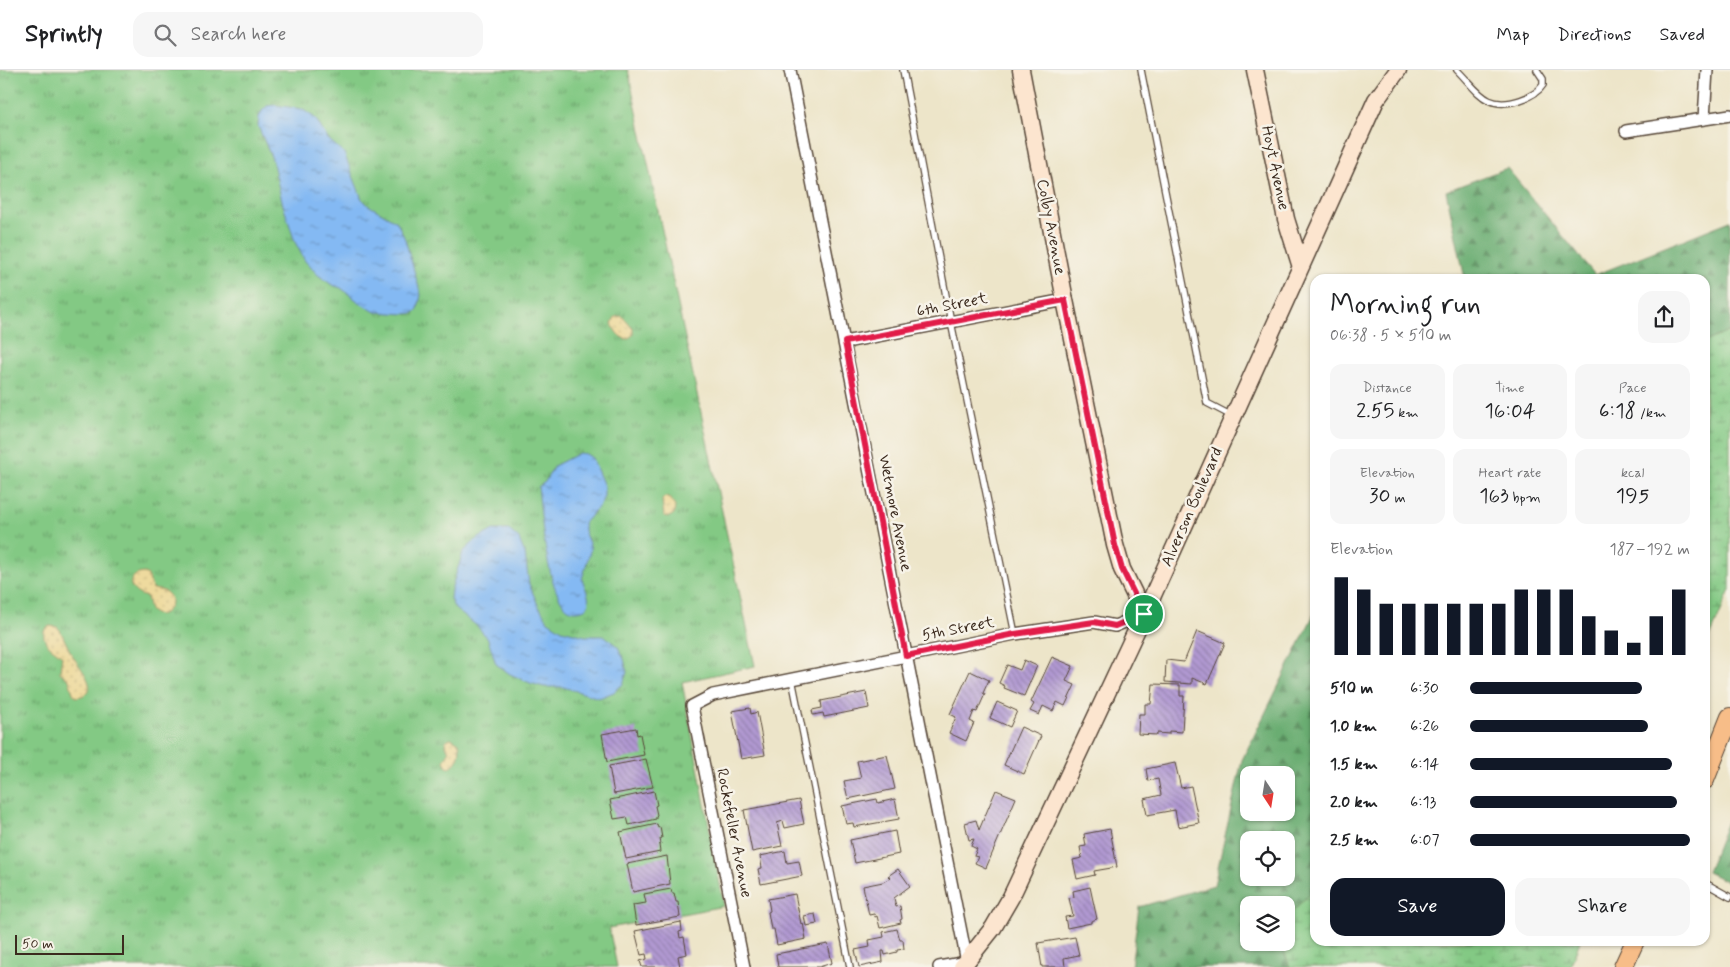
<!DOCTYPE html>
<html lang="en">
<head>
<meta charset="utf-8">
<style>
  body { margin:0; font-family:Mynerve,sans-serif; background:#f6f6f6; color:#202124; height:100vh; display:flex; flex-direction:column; font-size:19px; white-space:nowrap }
  * { box-sizing:border-box; margin:0 }
  p { font-size:16px; color:#757577 }
  .icon { flex:none; width:28px; height:28px; fill:none; stroke:currentColor; stroke-width:2; stroke-linecap:round; stroke-linejoin:round }
  .map { position:relative; flex:1; overflow:hidden }
  .side { position:absolute; left:1310px; top:204px; width:400px; height:672px; display:flex; flex-direction:column; background:#fff; border-radius:15px; box-shadow:0 1px 4px #0004 }
  .side>* { flex:none }
  .needle { width:32px; rotate:168deg }
  .buttons { position:absolute; left:1240px; top:696px; display:grid; gap:10px }
  .buttons a { display:grid; place-items:center; width:55px; height:55px; border-radius:10px; background:#fff; box-shadow:0 1px 4px #0004; font-size:25px }
  .scale { position:absolute; left:15px; bottom:12px; width:109px; box-sizing:border-box; padding-left:5px; border:2px solid #3b2a1e; border-top:0; font-size:14px; line-height:18px; white-space:nowrap; color:#3b2a1e; -webkit-text-stroke:4px #f7f3e8; paint-order:stroke }
  .pin { position:absolute; display:grid; place-items:center; width:42px; height:42px; color:#fff; margin:-21px; border:2px solid #fff; border-radius:50%; box-shadow:0 1px 5px #0007 }
  .round { display:grid; place-items:center; flex:none; width:52px; height:52px; border-radius:15px; background:#f6f6f6 }
  .summary { display:flex; align-items:center; justify-content:space-between; height:85px; padding:0 20px }
  h1 { font-size:28px; font-weight:600; line-height:38px }
  .figures { display:grid; grid-template-columns:repeat(3,1fr); gap:8px; height:85px; padding:5px 20px }
  .figures div { display:grid; align-content:center; border-radius:12px; background:#f6f6f6; text-align:center }
  .figures b { font-size:21px; font-weight:600 }
  .figures small { font-size:14px; font-weight:400 }
  .figures p { font-size:14px }
  .chart { height:140px; padding:10px 20px }
  .chart p { display:flex; justify-content:space-between }
  .chart svg { width:100%; height:90px; margin-top:5px; stroke:#111827; stroke-width:6 }
  .button { display:flex; gap:10px; margin-top:auto; padding:10px 20px }
  .button a { flex:1; height:58px; border-radius:15px; background:#111827; color:#fff; font-size:20px; font-weight:600; line-height:58px; text-align:center }
  .button a+a { background:#f6f6f6; color:#202124 }
  ul { padding:0 20px; list-style:none; font-size:16px }
  li { display:grid; grid-template-columns:80px 60px 1fr; align-items:center; height:38px }
  li i { height:12px; border-radius:6px; background:#111827 }
  header { display:flex; align-items:center; gap:30px; box-sizing:border-box; height:70px; padding:0 25px; background:#fff; border-bottom:1px solid #e0e0e0 }
  header strong { font-size:24px }
  nav { display:flex; gap:28px; margin-inline-start:auto; font-size:18px }
  .search { width:350px; height:45px; background:#f6f6f6; display:flex; align-items:center; gap:12px; box-sizing:border-box; padding:0 18px; border-radius:15px; color:#757577; font-size:19px }
  .map>svg:first-child { display:block }
  .grass { fill:url(#grass-tufts); stroke:#5f7a51 }
  .forest { fill:url(#forest-firs); stroke:#526c48; fill-rule:evenodd }
  .wetland { fill:url(#wetland-marsh); stroke:#5f7a51 }
  .sand { fill:url(#sand-dots); stroke:#94825e }
  .water { fill:url(#water-ripples); stroke:#607288 }
  .building { fill:url(#building-back-hatch) }
  .lines { fill:none; stroke-linecap:round; stroke-linejoin:round }
  .lane-casing { stroke:#564638; stroke-width:8 }
  .street-casing { stroke:#564638; stroke-width:14 }
  .secondary-casing { stroke:#564638; stroke-width:19 }
  .primary-casing { stroke:#564638; stroke-width:20 }
  .lane { stroke:#fff; stroke-width:5.5 }
  .street { stroke:#fff; stroke-width:11 }
  .secondary { stroke:#fce5cf; stroke-width:16 }
  .primary { stroke:#f7bd88; stroke-width:18 }
  .route-casing { stroke:#fff; stroke-width:10 }
  .route { stroke:#e11d48; stroke-width:6 }
  .labels { text-anchor:middle; dominant-baseline:central; stroke-width:5; stroke-linejoin:round; paint-order:stroke }
  .street-label { font-size:16px; fill:#3b2a1e; stroke:#f7f3e8 }
</style>
</head>
<body>
<header>
<strong>Sprintly</strong>
<div class="search"><svg class="icon" aria-label="search" viewBox="0 0 24 24"><circle cx="10" cy="10" r="6"/><path d="M15 15l6 6"/></svg>Search here</div>
<nav><a>Map</a><a>Directions</a><a>Saved</a></nav>
</header>
<div class="map">
<svg width="1730" height="897" viewBox="0 0 1730 897">
  <defs>
    <pattern id="grass-tufts" width="24" height="20" patternUnits="userSpaceOnUse" patternTransform="scale(1.25)"><rect width="24" height="20" fill="#83c984"/><path d="M3 7l-1-3M5 7V3M7 7l1-3M15 17l-1-3M17 17v-4M19 17l1-3" fill="none" stroke="#6ca36b"/></pattern>
    <pattern id="forest-firs" width="22" height="20" patternUnits="userSpaceOnUse" patternTransform="scale(1.25)"><rect width="22" height="20" fill="#6aad72"/><path d="M5 1l3.5 6h-7zM16 11l3.5 6h-7z" fill="#588d5d"/></pattern>
    <pattern id="wetland-marsh" width="20" height="14" patternUnits="userSpaceOnUse" patternTransform="scale(1.25)"><rect width="20" height="14" fill="#83c984"/><path d="M1 5h8M5 5V1M11 12h8M15 12V8" fill="none" stroke="#6ca36b"/></pattern>
    <pattern id="sand-dots" width="8" height="8" patternUnits="userSpaceOnUse" patternTransform="scale(1.25)"><rect width="8" height="8" fill="#eeda9e"/><path d="M2 2h.1M6 6h.1" fill="none" stroke="#cdbb88" stroke-width="1.8" stroke-linecap="round"/></pattern>
    <pattern id="water-ripples" width="26" height="14" patternUnits="userSpaceOnUse" patternTransform="scale(1.25)"><rect width="26" height="14" fill="#84b9f3"/><path d="M2 4q2-2 4 0t4 0M15 11q2-2 4 0t4 0" fill="none" stroke="#6d97c4"/></pattern>
    <pattern id="building-back-hatch" width="6" height="6" patternUnits="userSpaceOnUse" patternTransform="scale(1.25)"><rect width="6" height="6" fill="#b199d2"/><path d="M-1 5l2 2M0 0l6 6M5-1l2 2" fill="none" stroke="#917daa"/></pattern>
  </defs>
  <rect width="100%" height="100%" fill="#f7f3e8"/>
  <filter id="ink" filterUnits="userSpaceOnUse"><feTurbulence type="fractalNoise" baseFrequency=".02" numOctaves="2"/><feDisplacementMap in="SourceGraphic" scale="10" xChannelSelector="R" yChannelSelector="G"/><feConvolveMatrix kernelMatrix="1 2 1 2 8 2 1 2 1" color-interpolation-filters="sRGB"/></filter>
  <filter id="wash" filterUnits="userSpaceOnUse"><feTurbulence type="fractalNoise" baseFrequency=".0096" numOctaves="4" result="noise"/><feDisplacementMap in="SourceGraphic" scale="20" xChannelSelector="R" yChannelSelector="G"/><feGaussianBlur stdDeviation="1.12" result="paint"/><feColorMatrix in="noise" values="0 0 0 0 0 0 0 0 0 0 0 0 0 0 0 0 0 1.4 0 .05"/><feComposite in="paint" operator="in"/></filter>
  <g filter="url(#wash)">
    <rect width="100%" height="100%" fill="#ede5c9"/>
    <path class="grass" d="M0,0H628L755,596L682,612L724,836L609,858L617,897H0Z"/>
    <path class="forest" d="M1507,98L1595,205L1730,151V261L1705,272V209H1465L1446,121Z
      M1315,542V818L1286,848V835H1249V872L1281,873L1290,897H1131L1139,837L1214,815L1242,690ZM1249,705H1286V742H1249ZM1249,770H1286V808H1249Z
      M1730,744V813L1707,802Z"/>
    <path class="wetland" d="M1730,261V520L1705,579V272Z
      M1315,818V871H1580L1570,897H1290L1281,873L1286,872V848Z"/>
    <path class="sand" d="M622,246L633,259V265L627,269C619,268 614,260 612,253L615,247Z
      M665,427L671,429L675,437L674,444L669,447L664,446L662,430Z
      M144,503L148,505L152,518C157,521 163,519 167,523C179,533 161,554 150,540L147,527C128,523 124,505 144,503Z
      M50,556L57,557L60,560C64,569 68,577 72,585C79,597 105,624 76,627L73,623L69,610L60,602L62,586C54,578 42,575 44,561L46,558Z
      M451,668L459,673C461,682 459,692 450,697L447,696L444,691L449,682L445,673L446,670Z"/>
    <path class="water" d="M275,35L302,39L315,48L328,69L344,83L362,129L368,135L397,152L405,169L421,225L418,239L414,243L405,244L375,242L360,233L341,218L332,215L318,205L305,191L295,172L283,135L272,89L258,56L259,47L262,41L267,36Z
      M579,383L586,384L592,388L604,416V426L601,434L584,453V461L591,478L582,509C586,521 598,541 575,541C547,541 541,439 538,417L545,412L554,396Z
      M493,460H509L519,469L525,484L529,514L538,535L548,551L562,560L585,566H605L618,577L624,589L627,602L623,614L614,622L599,628L563,617H544L530,613L510,604L496,594L488,569L477,556L455,539L450,529L451,520L463,482L477,469Z"/>
    <g id="blocks">
      <path class="building" d="M1197,561L1225,573L1207,614L1192,608V614L1165,612L1166,590L1184,592Z
        M1052,587L1073,596L1066,611L1075,615L1065,636L1057,632L1053,641L1043,636L1039,645L1030,641L1034,634L1031,632Z
        M1024,590L1037,596L1024,626L1004,618L1005,616L999,613L1007,595L1020,600Z
        M970,601L989,610L983,623L985,624L977,642L974,641L970,651L974,653L966,671L949,663L956,647L950,644Z
        M1153,614L1180,615V626H1184L1182,662L1169,661V664L1157,663V665L1138,664L1139,644H1145V634H1151Z
        M866,622L869,638L824,647L823,643L813,645L812,640L822,638L821,631Z
        M997,632L1017,641L1010,657L990,648Z
        M750,638L751,644L757,642L765,685L741,689L732,641Z
        M1021,657L1041,666L1024,704L1004,695Z
        M636,658L637,665L640,664L644,685L607,692L602,664Z
        M887,685L895,719L848,729L844,711L861,708L857,691Z
        M646,689L653,717L614,724L609,696Z
        M1175,693L1181,718L1191,716L1199,753L1178,757L1175,740L1147,745L1144,729L1161,725L1158,709L1148,711L1146,699Z
        M996,720L1016,728L986,798L975,793L978,787L974,786L977,779L971,776L974,769L969,770L965,753L976,750L979,760Z
        M654,721L657,735L655,736L657,745L656,746V749L629,755L627,747L614,749L610,730Z
        M877,729L878,733L895,729L899,749L854,757L853,753L846,754L842,736Z
        M799,730L804,754L785,758L783,751L777,753L782,776L752,782L744,740Z
        M657,754L658,758L660,757L662,768L660,769L661,774L659,775L660,782L626,789L620,762Z
        M1110,759L1117,797L1094,801L1095,805L1077,809L1073,790L1082,788L1080,777L1086,776L1084,764Z
        M895,761L899,784L855,793L850,770Z
        M785,781L787,793L799,791L802,806L761,814L758,799L762,798L760,786Z
        M667,786L670,814L633,822L627,794Z
        M898,799L910,816L894,828L896,837L900,836L902,849L900,850L901,853L880,858L877,846L875,847L874,844L869,845L863,816L883,812L890,808L888,806Z
        M1090,817L1097,849L1091,851V853L1067,858L1065,847L1073,846L1069,828L1074,827L1073,821Z
        M671,819L672,823H674L676,832H678L680,847L636,855L633,835L646,833L644,824Z
        M795,824L801,854L803,853L806,869L777,875L774,859H771L768,842L770,841L768,829Z
        M815,844L817,854L806,856L804,846Z
        M681,852L682,861L679,862L680,868L684,867L687,884L678,886L680,897H642L640,891L647,889L646,884L641,885L635,861Z
        M897,859L900,870H903L904,879L897,880V882L885,885L884,881H882L883,892L859,897L855,880L870,877L869,870L884,867L883,862Z
        M1075,867L1079,885L1064,888L1065,897H1042L1038,873Z
        M828,874L832,893L819,897H778L776,884Z"/>
    </g>
  </g>
  <g filter="url(#ink)">
    <use href="#blocks" fill-opacity="0" stroke="#564638" stroke-width="1"/>
    <g class="lines">
      <defs>
        <path id="lane" d="M903,0L951,252L1015,564
          M1141,0L1207,333L1232,346
          M1457,0C1479,22 1486,41 1520,30C1529,27 1538,23 1543,15V9L1537,0
          M792,609L850,897
          M1705,813L1730,827"/>
        <path id="street" d="M790,0L967,892L939,897
          M1704,49L1707,0
          M1626,61L1730,45
          M845,272L1065,230
          M744,897L692,636L713,625L1015,564L1094,552L1115,556L1144,544"/>
        <path id="secondary" d="M1021,0L1065,230L1115,475L1122,499L1144,544
          M1255,0L1286,149L1300,194
          M962,897L993,858L1011,827L1153,525L1376,30L1398,0"/>
        <path id="primary" d="M1705,710L1730,647
          M1623,897L1635,871"/>
      </defs>
      <use href="#lane" class="lane-casing"/>
      <use href="#street" class="street-casing"/>
      <use href="#secondary" class="secondary-casing"/>
      <use href="#primary" class="primary-casing"/>
      <use href="#lane" class="lane"/>
      <use href="#street" class="street"/>
      <use href="#secondary" class="secondary"/>
      <use href="#primary" class="primary"/>
    </g>
  </g>
  <g class="lines" filter="url(#ink)">
    <defs>
      <path id="route" d="M1065,230L1115,475L1122,499L1144,544L1115,556L1094,552L1015,564L906,586L845,272Z"/>
    </defs>
    <use href="#route" class="route-casing"/>
    <use href="#route" class="route"/>
  </g>
  <g class="labels">
    <g class="street-label">
      <text transform="translate(1275 98) rotate(78)">Hoyt Avenue</text>
      <text transform="translate(1051 157) rotate(79)">Colby Avenue</text>
      <text transform="translate(952 235) rotate(-11)">6th Street</text>
      <text transform="translate(1192 437) rotate(-66)">Alverson Boulevard</text>
      <text transform="translate(895 443) rotate(79)">Wetmore Avenue</text>
      <text transform="translate(958 559) rotate(-11)">5th Street</text>
      <text transform="translate(734 763) rotate(79)">Rockefeller Avenue</text>
    </g>
  </g>
</svg>
<div class="buttons">
<a><svg class="needle" viewBox="-14 -14 28 28"><path d="M0-13l5 13h-10z" fill="#e53935"/><path d="M0 13l5-13h-10z" fill="#757577"/></svg></a>
<a><svg class="icon" aria-label="locate" viewBox="0 0 24 24"><circle cx="12" cy="12" r="6"/><path d="M12 2v4M12 18v4M2 12h4M18 12h4"/></svg></a>
<a><svg class="icon" aria-label="layers" viewBox="0 0 24 24"><path d="M12 4l9 5-9 5-9-5zM3 14l9 5 9-5"/></svg></a>
</div>
<div class="scale">50 m</div>
<div class="pin" style="left:1144px;top:544px;background:#1e9e55"><svg class="icon" aria-label="arrive" viewBox="0 0 24 24"><path d="M6 21V4h12l-3 4 3 4H6"/></svg></div>
<section class="side">
<div class="summary"><div><h1>Morning run</h1><p>06:38 · 5 × 510 m</p></div><a class="round"><svg class="icon" aria-label="share" viewBox="0 0 24 24"><path d="M12 15V3M7 8l5-5 5 5M5 13v7h14v-7"/></svg></a></div>
<div class="figures">
<div><p>Distance</p><b>2.55<small> km</small></b></div>
<div><p>Time</p><b>16:04</b></div>
<div><p>Pace</p><b>6:18<small> /km</small></b></div>
</div>
<div class="figures">
<div><p>Elevation</p><b>30<small> m</small></b></div>
<div><p>Heart rate</p><b>163<small> bpm</small></b></div>
<div><p>kcal</p><b>195</b></div>
</div>
<div class="chart"><p><span>Elevation</span>187–192 m</p>
<svg viewBox="0 0 160 44" preserveAspectRatio="none"><path d="M5 44V6M15 44V12M25 44V19M35 44V19M45 44V19M55 44V19M65 44V19M75 44V19M85 44V12M95 44V12M105 44V12M115 44V25M125 44V32M135 44V38M145 44V25M155 44V12"/></svg>
</div>
<ul>
<li><b>510 m</b>6:30<i style="width:78%"></i></li>
<li><b>1.0 km</b>6:26<i style="width:81%"></i></li>
<li><b>1.5 km</b>6:14<i style="width:92%"></i></li>
<li><b>2.0 km</b>6:13<i style="width:94%"></i></li>
<li><b>2.5 km</b>6:07<i style="width:100%"></i></li>
</ul>
<div class="button"><a>Save</a><a>Share</a></div>
</section>
</div>
</body>
</html>
